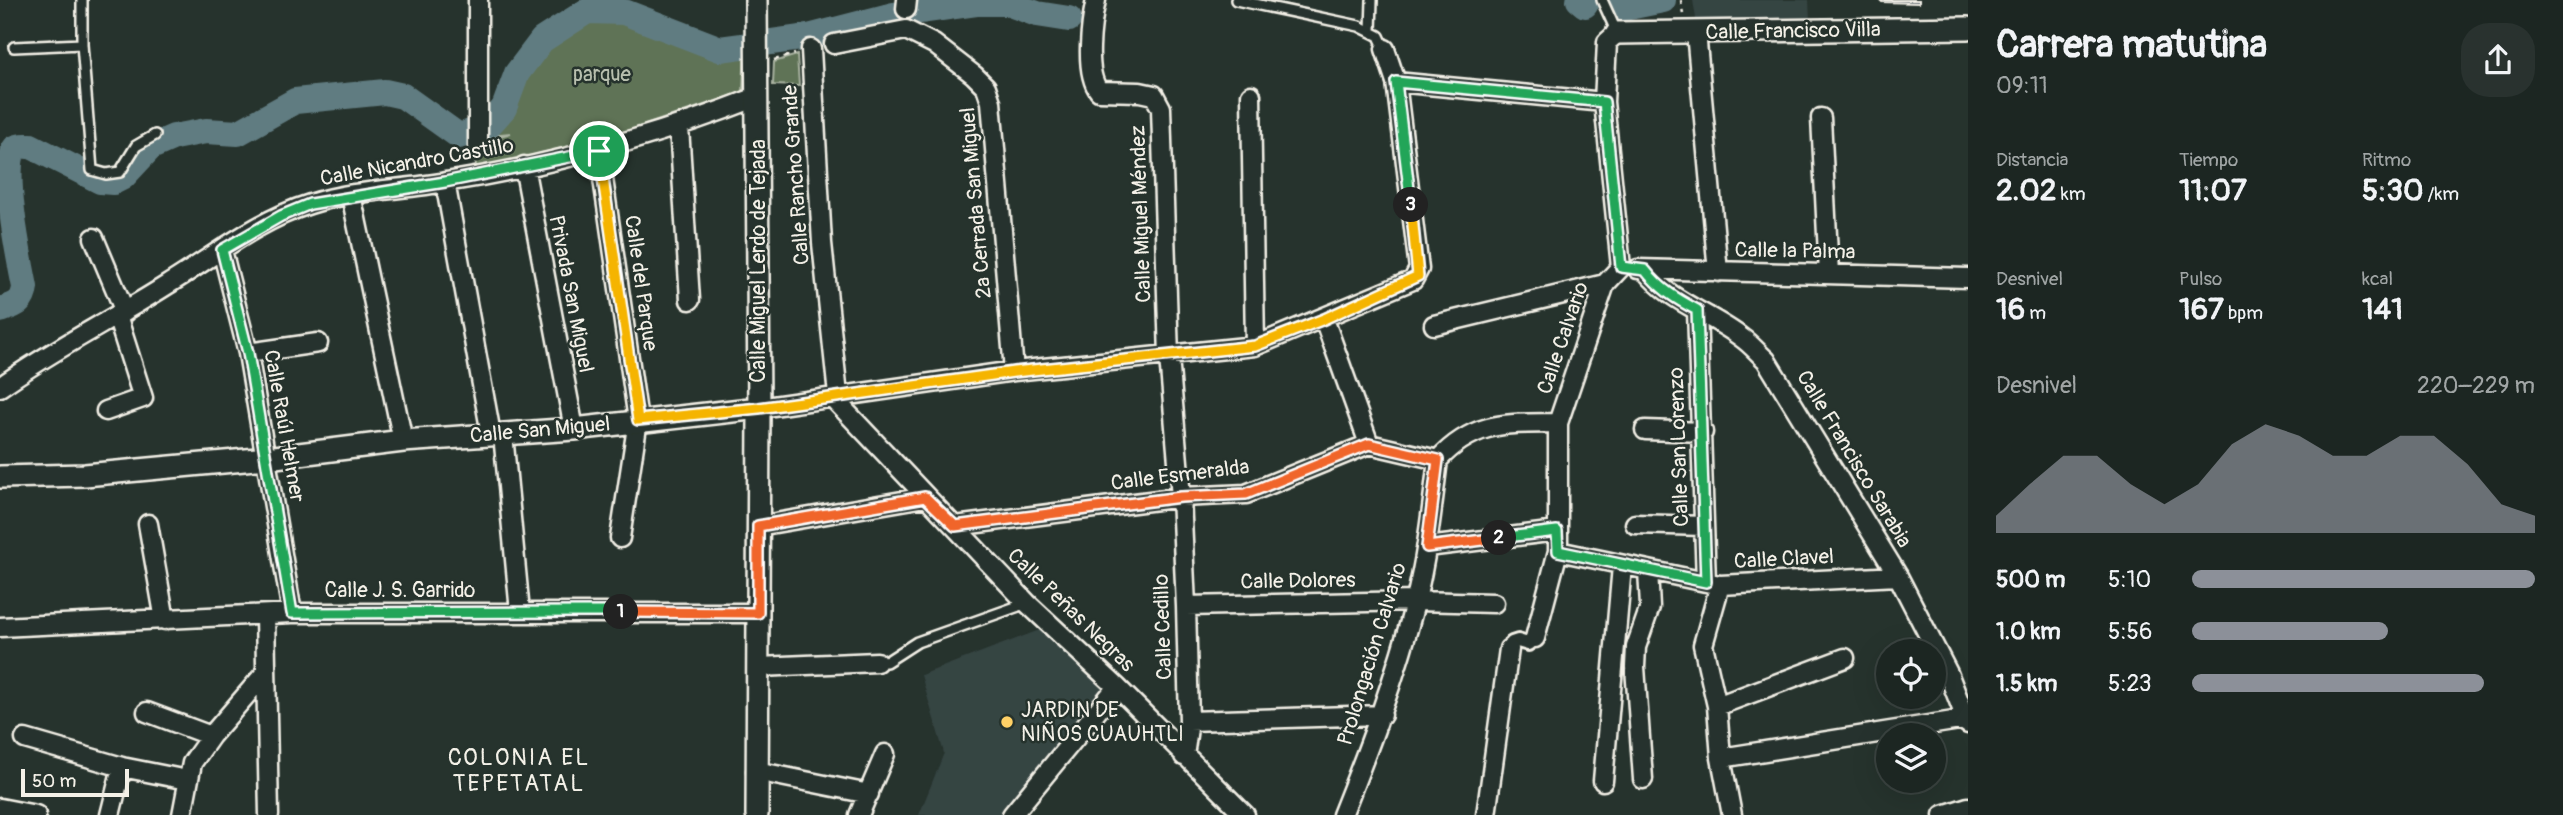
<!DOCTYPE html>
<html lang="es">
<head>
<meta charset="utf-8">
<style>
  body { margin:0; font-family:Pangolin,sans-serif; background:#29322f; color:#f1f3f6; height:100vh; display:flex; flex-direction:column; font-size:26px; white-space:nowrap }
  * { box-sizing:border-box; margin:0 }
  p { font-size:23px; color:#a0a5a5 }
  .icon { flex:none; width:38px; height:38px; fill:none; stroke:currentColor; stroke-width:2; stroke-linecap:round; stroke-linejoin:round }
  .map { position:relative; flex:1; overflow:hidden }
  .drawer { display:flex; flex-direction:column; background:#1c2622; width:595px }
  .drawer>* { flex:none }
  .fabs { position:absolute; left:1876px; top:639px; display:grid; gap:14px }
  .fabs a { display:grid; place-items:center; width:70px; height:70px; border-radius:50%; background:#1c2622; box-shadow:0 7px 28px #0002,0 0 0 2px #3a4340; font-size:35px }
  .scale { position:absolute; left:21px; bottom:18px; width:108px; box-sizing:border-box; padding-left:7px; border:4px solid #f4f1e8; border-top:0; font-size:19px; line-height:24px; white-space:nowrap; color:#f4f1e8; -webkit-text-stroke:5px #26332d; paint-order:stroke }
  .pin { position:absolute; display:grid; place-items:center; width:60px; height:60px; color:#fff; margin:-30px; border:4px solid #fff; border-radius:50%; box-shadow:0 2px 7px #0007 }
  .km { position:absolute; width:35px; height:35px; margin:-18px; border-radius:50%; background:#222; color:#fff; font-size:19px; line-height:35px; text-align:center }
  .round { display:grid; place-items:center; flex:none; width:74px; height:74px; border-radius:28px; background:#29322f }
  .overview { display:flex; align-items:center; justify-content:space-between; height:119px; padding:0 28px }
  h1 { font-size:38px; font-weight:800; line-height:52px }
  .metrics { display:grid; grid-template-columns:repeat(3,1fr); gap:10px; height:119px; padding:7px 28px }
  .metrics div { display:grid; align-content:center }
  .metrics b { font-size:30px; font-weight:800 }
  .metrics small { font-size:19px; font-weight:400 }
  .metrics p { font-size:19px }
  .chart { height:196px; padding:14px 28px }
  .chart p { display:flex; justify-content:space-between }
  .chart svg { width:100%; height:126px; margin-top:7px; fill:#8c9099; opacity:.7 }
  ul { padding:0 28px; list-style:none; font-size:23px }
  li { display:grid; grid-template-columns:112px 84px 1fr; align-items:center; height:52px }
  li i { height:18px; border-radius:9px; background:#8c9099 }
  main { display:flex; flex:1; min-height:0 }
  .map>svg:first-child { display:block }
  .built { fill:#364443 }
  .green { fill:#5e7357; stroke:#a9b2a0; stroke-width:2 }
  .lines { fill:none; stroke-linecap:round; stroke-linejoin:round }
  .river { stroke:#617c81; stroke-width:26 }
  .service-casing { stroke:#f4f1e8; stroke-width:14 }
  .pedestrian-casing { stroke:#f4f1e8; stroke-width:18 }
  .minor-casing { stroke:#f4f1e8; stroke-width:23 }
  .tertiary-casing { stroke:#f4f1e8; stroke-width:26 }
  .path { stroke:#f4f1e8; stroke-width:2.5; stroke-dasharray:5 5; stroke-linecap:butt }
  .service { stroke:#26332d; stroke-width:9 }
  .pedestrian { stroke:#26332d; stroke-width:12 }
  .minor { stroke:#26332d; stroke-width:18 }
  .tertiary { stroke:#26332d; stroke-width:21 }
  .wall { fill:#505d65; stroke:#f4f1e8; stroke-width:2 }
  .split-1-casing { stroke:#fff; stroke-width:14 }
  .split-2-casing { stroke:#fff; stroke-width:14 }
  .split-3-casing { stroke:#fff; stroke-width:14 }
  .split-4-casing { stroke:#fff; stroke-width:14 }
  .split-1 { stroke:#22a559; stroke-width:9 }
  .split-2 { stroke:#f0652b; stroke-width:9 }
  .split-3 { stroke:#22a559; stroke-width:9 }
  .split-4 { stroke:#f5b400; stroke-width:9 }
  .poi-dot { fill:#ffd166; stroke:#26332d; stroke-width:2.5 }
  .labels { text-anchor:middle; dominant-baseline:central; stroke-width:5; stroke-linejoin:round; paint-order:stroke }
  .street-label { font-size:21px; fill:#f4f1e8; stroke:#26332d }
  .park-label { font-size:21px; fill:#b8bfae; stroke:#26332d }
  .poi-label { font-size:21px; fill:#f4f1e8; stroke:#26332d; text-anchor:start }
  .neighbourhood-label { font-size:23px; letter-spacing:2px; fill:#f4f1e8; stroke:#26332d }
</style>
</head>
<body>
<main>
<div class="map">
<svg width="1968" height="815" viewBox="0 0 1968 815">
  <rect width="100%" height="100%" fill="#26332d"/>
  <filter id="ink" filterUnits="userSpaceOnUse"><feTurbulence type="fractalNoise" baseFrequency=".0143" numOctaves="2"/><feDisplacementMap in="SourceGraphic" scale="14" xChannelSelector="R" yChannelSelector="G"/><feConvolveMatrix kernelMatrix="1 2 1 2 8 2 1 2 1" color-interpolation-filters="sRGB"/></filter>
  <g filter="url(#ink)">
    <path class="built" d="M1693,0H1809L1810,20L1697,25Z
      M1045,628L1106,691L1001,815H919L944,753L921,675Z"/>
    <path class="green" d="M604,10L624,12L720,49L745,46L743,92L615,135L477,169L471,144L511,133L490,135L488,126C507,105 506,95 518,73C535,42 568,12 604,10Z
      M797,55L799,86L773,85L774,62Z"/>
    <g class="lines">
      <path class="river" d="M1579,0L1585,5
        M1619,9L1663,0
        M0,310C15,305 23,304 25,287C20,262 0,166 15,148C19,145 26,146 31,146L100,181L113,182L123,177L151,147L174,137L206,131L238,133L295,101L385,92L403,96L459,136L488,126L504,108L517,73L542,40L587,11L624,12L720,49L808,37L893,15L978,3H1007L1037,14L1069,19"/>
      <defs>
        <path id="service" d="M82,0V44L92,170L106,174L120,172L136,146L155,135
          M1236,0L1359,26L1379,36L1385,49
          M1602,0L1617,33
          M1371,31L1372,0
          M14,47L82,44
          M886,662L917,642L1027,603"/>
        <path id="pedestrian" d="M1509,649L1512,643L1518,641L1528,644L1535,638"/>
        <path id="minor" d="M1096,0C1091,23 1084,72 1099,91L1140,92L1154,95L1161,108L1169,357L1181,497L1186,606L1189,721L1184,756
          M906,9L907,0
          M1696,32L1718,272
          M1617,33L1607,42L1604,102L1621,267L1605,284L1558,423V551L1720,585L1898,576
          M834,44L906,30L934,44L974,75L986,87L991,102L1014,371
          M811,49L822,243L838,395
          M1396,82L1604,102
          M1251,95L1255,346
          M1821,118L1829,274
          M679,127L690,300
          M478,147V0
          M599,151L638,420L620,538
          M524,166L574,429
          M445,182L491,434
          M351,195L403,441
          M94,238L125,312
          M222,250L248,353L292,613
          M1638,269L1968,278
          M1645,270C1671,303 1710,313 1742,338C1751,344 1758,353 1766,360L1898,576L1948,673L1968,724
          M1697,310L1706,582
          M1324,319L1369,444
          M1434,325L1605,284
          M248,353L318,343
          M0,387C53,349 112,320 167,285C213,257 258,220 310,204C354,190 401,190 446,182C553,165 655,137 757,97
          M833,398L1027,603L1117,687L1245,815
          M759,408L1014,371L1255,346L1413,280L1419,269L1396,82L1385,49
          M106,411L143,398L117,316
          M1645,430L1703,432
          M503,434L520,612
          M148,524L165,620
          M1635,524L1704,526
          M758,526L925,497
          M955,526L1181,497L1246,494L1369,444L1438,460C1475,420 1507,424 1558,423
          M1427,547L1557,531
          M1720,585L1703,645L1717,706L1721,758L1732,815
          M1186,606L1416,601L1494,603
          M265,615L269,815
          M0,627L292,613H758
          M1535,638L1558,551
          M759,667L877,662
          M1717,706L1845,658
          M147,712L211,736
          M1189,721L1382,715
          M25,739L122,767L187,780
          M1721,758L1966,719
          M756,771L869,794
          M1643,779L1635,667L1636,647L1650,607L1648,570
          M1603,781L1622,566
          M0,808L36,815
          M110,815L122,767
          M182,815L192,763L211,736L266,672
          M859,815L885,754
          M1012,815L1117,687
          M1342,815C1370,745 1396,676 1415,603C1427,556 1432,508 1438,460
          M1486,815L1509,649
          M1943,815L1968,807"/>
        <path id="tertiary" d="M756,0L759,408L757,815
          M1617,33L1968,28
          M0,477L85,475L267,458L403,441L574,429L759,408"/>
      </defs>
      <use href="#service" class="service-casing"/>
      <use href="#pedestrian" class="pedestrian-casing"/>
      <use href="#minor" class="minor-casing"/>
      <use href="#tertiary" class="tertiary-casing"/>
      <path class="path" d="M1681,0L1683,14
        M774,60L795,54"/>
      <use href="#service" class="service"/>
      <use href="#pedestrian" class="pedestrian"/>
      <use href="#minor" class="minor"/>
      <use href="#tertiary" class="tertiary"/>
    </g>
    <path class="wall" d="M1880,0H1919V3L1882,2Z"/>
  </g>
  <g class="lines" filter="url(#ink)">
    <defs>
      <path id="split-1" d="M599,151L445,182L310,204L281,216L222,250L248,353L292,613L621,612"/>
      <path id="split-2" d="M621,612L758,613V526L925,497L955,526L1181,497L1246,494L1369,444L1438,460L1427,547L1499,538"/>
      <path id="split-3" d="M1411,205L1396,82L1604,102L1621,267L1645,270C1660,289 1676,299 1697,310L1706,582L1558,551L1557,531L1499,538"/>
      <path id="split-4" d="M599,151L638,420L759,408L1014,372L1255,346L1324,319L1418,276L1411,205"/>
    </defs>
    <use href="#split-1" class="split-1-casing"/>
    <use href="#split-2" class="split-2-casing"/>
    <use href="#split-3" class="split-3-casing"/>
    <use href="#split-4" class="split-4-casing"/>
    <use href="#split-1" class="split-1"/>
    <use href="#split-2" class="split-2"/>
    <use href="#split-3" class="split-3"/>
    <use href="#split-4" class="split-4"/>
  </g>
  <circle class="poi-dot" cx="1007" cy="722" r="7"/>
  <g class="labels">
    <g class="street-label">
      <text transform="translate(1793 31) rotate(-1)">Calle Francisco Villa</text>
      <text transform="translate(417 162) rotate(-10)">Calle Nicandro Castillo</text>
      <text transform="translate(796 175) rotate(-94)">Calle Rancho Grande</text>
      <text transform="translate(976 203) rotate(-95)">2ª Cerrada San Miguel</text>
      <text transform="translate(1141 214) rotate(-92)">Calle Miguel Méndez</text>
      <text transform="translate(1795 251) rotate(1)">Calle la Palma</text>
      <text transform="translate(758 261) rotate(-90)">Calle Miguel Lerdo de Tejada</text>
      <text transform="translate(641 283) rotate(82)">Calle del Parque</text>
      <text transform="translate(571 294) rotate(79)">Privada San Miguel</text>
      <text transform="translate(1563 338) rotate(-71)">Calle Calvario</text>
      <text transform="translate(284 426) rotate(80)">Calle Raúl Helmer</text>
      <text transform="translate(540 430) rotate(-5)">Calle San Miguel</text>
      <text transform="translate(1679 447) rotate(-92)">Calle San Lorenzo</text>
      <text transform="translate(1854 459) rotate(59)">Calle Francisco Sarabia</text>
      <text transform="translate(1180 475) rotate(-7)">Calle Esmeralda</text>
      <text transform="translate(1784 559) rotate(-3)">Calle Clavel</text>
      <text transform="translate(1298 581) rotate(-1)">Calle Dolores</text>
      <text x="400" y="590">Calle J. S. Garrido</text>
      <text transform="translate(1071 610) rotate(44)">Calle Peñas Negras</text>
      <text transform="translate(1163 627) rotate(-92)">Calle Cedillo</text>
      <text transform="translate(1372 654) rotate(-73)">Prolongación Calvario</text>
    </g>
    <g class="park-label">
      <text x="602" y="74">parque</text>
    </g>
    <g class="poi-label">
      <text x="1021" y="710">JARDIN DE<tspan x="1021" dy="24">NIÑOS CUAUHTLI</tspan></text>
    </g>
    <g class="neighbourhood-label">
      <text x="519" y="757">COLONIA EL<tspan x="519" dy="26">TEPETATAL</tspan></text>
    </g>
  </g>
</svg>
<div class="fabs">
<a><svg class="icon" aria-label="locate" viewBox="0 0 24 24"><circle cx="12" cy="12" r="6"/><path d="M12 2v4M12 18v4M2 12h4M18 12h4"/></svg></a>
<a><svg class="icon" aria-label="layers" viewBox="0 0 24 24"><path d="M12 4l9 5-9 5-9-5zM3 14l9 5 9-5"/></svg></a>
</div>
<div class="scale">50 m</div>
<div class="pin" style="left:599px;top:151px;background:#1e9e55"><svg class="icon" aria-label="arrive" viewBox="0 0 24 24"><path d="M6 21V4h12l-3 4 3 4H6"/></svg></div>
<b class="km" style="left:621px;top:612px">1</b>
<b class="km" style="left:1499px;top:538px">2</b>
<b class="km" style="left:1411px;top:205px">3</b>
</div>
<section class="drawer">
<div class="overview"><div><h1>Carrera matutina</h1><p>09:11</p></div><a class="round"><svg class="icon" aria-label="share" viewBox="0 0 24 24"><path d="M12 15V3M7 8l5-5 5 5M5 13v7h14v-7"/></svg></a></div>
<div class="metrics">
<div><p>Distancia</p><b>2.02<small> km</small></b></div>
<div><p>Tiempo</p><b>11:07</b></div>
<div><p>Ritmo</p><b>5:30<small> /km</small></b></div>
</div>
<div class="metrics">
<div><p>Desnivel</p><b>16<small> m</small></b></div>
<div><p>Pulso</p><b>167<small> bpm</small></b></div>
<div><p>kcal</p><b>141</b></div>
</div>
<div class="chart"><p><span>Desnivel</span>220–229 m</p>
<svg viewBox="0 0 160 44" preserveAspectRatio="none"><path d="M0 44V38L10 27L20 17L30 17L40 27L50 34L60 27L70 13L80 6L90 10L100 17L110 17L120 10L130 10L140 20L150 34L160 38V44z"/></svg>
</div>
<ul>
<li><b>500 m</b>5:10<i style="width:100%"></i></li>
<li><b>1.0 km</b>5:56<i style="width:57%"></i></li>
<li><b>1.5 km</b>5:23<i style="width:85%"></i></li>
</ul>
</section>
</main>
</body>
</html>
